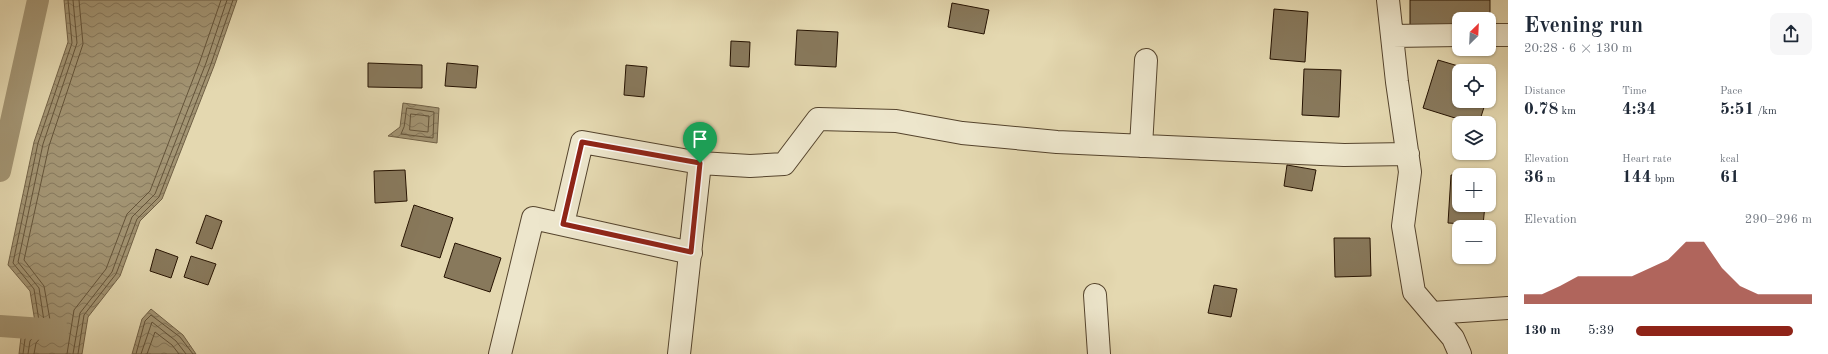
<!DOCTYPE html>
<html lang="en">
<head>
<meta charset="utf-8">
<style>
  body { margin:0; font-family:"Old Standard TT",serif; background:#f6f6f7; color:#1f2937; height:100vh; display:flex; flex-direction:column; font-size:15px; white-space:nowrap }
  * { box-sizing:border-box; margin:0 }
  p { font-size:13px; color:#747a83 }
  .icon { flex:none; width:22px; height:22px; fill:none; stroke:currentColor; stroke-width:2; stroke-linecap:round; stroke-linejoin:round }
  .map { position:relative; flex:1; overflow:hidden }
  .side { display:flex; flex-direction:column; background:#fff; width:320px }
  .side>* { flex:none }
  .needle { width:26px; rotate:24deg }
  .buttons { position:absolute; left:1452px; top:12px; display:grid; gap:8px }
  .buttons a { display:grid; place-items:center; width:44px; height:44px; border-radius:8px; background:#fff; box-shadow:0 1px 3px #0004; font-size:20px }
  .pin { position:absolute; display:grid; place-items:center; width:34px; height:34px; color:#fff; margin:-41px -17px; border-radius:50% 50% 50% 0; rotate:-45deg; box-shadow:0 0 4px #0007 }
  .pin .icon { rotate:45deg }
  .round { display:grid; place-items:center; flex:none; width:42px; height:42px; border-radius:8px; background:#f6f6f7 }
  .head { display:flex; align-items:center; justify-content:space-between; height:68px; padding:0 16px }
  h1 { font-size:22px; font-weight:700; line-height:30px }
  .stats { display:grid; grid-template-columns:repeat(3,1fr); gap:6px; height:68px; padding:4px 16px }
  .stats div { display:grid; align-content:center }
  .stats b { font-size:17px; font-weight:700 }
  .stats small { font-size:11px; font-weight:400 }
  .stats p { font-size:11px }
  .chart { height:112px; padding:8px 16px }
  .chart p { display:flex; justify-content:space-between }
  .chart svg { width:100%; height:72px; margin-top:4px; fill:#8f2418; opacity:.7 }
  ul { padding:0 16px; list-style:none; font-size:13px }
  li { display:grid; grid-template-columns:64px 48px 1fr; align-items:center; height:30px }
  li i { height:10px; border-radius:5px; background:#8f2418 }
  main { display:flex; flex:1; min-height:0 }
  .map>svg:first-child { display:block }
  .water { fill:url(#water-waves); stroke:#716146 }
  .lines { fill:none; stroke-linecap:round; stroke-linejoin:round }
  .shore { stroke:#64543a; stroke-width:1 }
  .canal { stroke:#a39574; stroke-width:22 }
  .building { fill:#88795c; stroke:#251201 }
  .minor-casing { stroke:#55442d; stroke-width:24 }
  .minor { stroke:#ede6cc; stroke-width:22 }
  .route-casing { stroke:#fff; stroke-width:8 }
  .route { stroke:#8f2418; stroke-width:5 }
</style>
</head>
<body>
<main>
<div class="map">
<svg width="1508" height="354" viewBox="0 0 1508 354">
  <defs>
    <pattern id="water-waves" width="16" height="10" patternUnits="userSpaceOnUse"><rect width="16" height="10" fill="#a39574"/><path d="M0 5q4-4 8 0t8 0" fill="none" stroke="#85785d"/></pattern>
  </defs>
  <rect width="100%" height="100%" fill="#e4d8b0"/>
  <filter id="stains"><feTurbulence type="fractalNoise" baseFrequency=".005" numOctaves="4"/><feColorMatrix values="0 0 0 0 .2 0 0 0 0 .09 0 0 0 0 .02 0 0 0 .5 -.17"/></filter>
  <radialGradient id="worn" r=".72"><stop offset=".6" stop-color="#630" stop-opacity="0"/><stop offset="1" stop-color="#630" stop-opacity=".3"/></radialGradient>
  <path class="water" d="M64,0H237L214,66L162,199L140,221L120,276L88,317L82,354H19L21,337L35,322L30,291L8,265L34,142L68,42Z
    M403,103L439,108L437,143L388,136L400,127Z
    M151,309L183,335L196,354H132L142,319Z"/>
  <g class="lines">
    <path class="shore" d="M407,108L434,112L433,138L401,134L404,127Z
      M411,114L429,116L428,132L410,130Z
      M23,354L25,339L38,325L39,321L34,289L13,263L38,143L72,43L68,0
      M28,354L30,341L42,327L44,321L39,288L18,262L43,144L77,43L73,0
      M34,354L36,343L47,330L50,320L44,286L24,260L49,146L83,44L79,0
      M67,354L74,310L106,269L127,214L150,191L200,61L221,0
      M73,354L80,313L112,272L132,217L155,194L206,63L227,0
      M78,354L84,315L116,274L137,219L159,197L211,64L233,0
      M136,354L145,321L151,315L180,337L193,354
      M141,354L152,322L176,341L186,354
      M147,354L155,332L172,345L179,354"/>
    <path class="canal" d="M0,171L38,0
      M0,326L58,330"/>
  </g>
  <path class="building" d="M1410,0H1490V29L1489,19H1459V29L1410,28Z
    M952,3L989,10L984,34L948,27Z
    M1274,9L1308,12L1305,62L1270,59Z
    M797,30L838,32L836,67L795,65Z
    M731,41L750,42L749,67L730,66Z
    M1438,60L1475,71H1459V101H1486L1479,123H1471L1423,108Z
    M368,63L422,65V88L368,87Z
    M447,63L478,66L476,88L445,86Z
    M626,65L647,67L644,97L624,95Z
    M1304,69L1341,70L1339,117L1302,115Z
    M1489,75L1493,77L1489,91Z
    M1287,165L1316,170L1312,191L1284,186Z
    M405,170L407,201L375,203L374,171Z
    M1451,175H1459V205H1485L1483,225L1448,223Z
    M414,205L453,218L440,258L401,246Z
    M206,215L222,221L212,249L196,243Z
    M1334,238H1370L1371,276L1335,277Z
    M455,243L501,258L490,292L444,277Z
    M156,249L178,257L171,278L150,271Z
    M191,256L216,264L208,285L184,277Z
    M1214,285L1237,289L1231,317L1208,313Z"/>
  <g class="lines">
    <defs>
      <path id="minor" d="M1388,0L1397,82L1410,172L1403,226L1414,292L1453,338L1460,354
        M1489,35H1508
        M1392,36L1459,35
        M1141,146L1146,60
        M563,224L582,142L700,163L750,166L784,164L818,119L896,121L962,133L1057,142L1344,155L1408,154
        M1095,295L1099,354
        M1432,313L1508,308
        M500,354L533,218L691,253
        M679,354L700,163"/>
    </defs>
    <use href="#minor" class="minor-casing"/>
    <use href="#minor" class="minor"/>
  </g>
  <g class="lines">
    <defs>
      <path id="route" d="M582,142L700,163L691,252L563,224Z"/>
    </defs>
    <use href="#route" class="route-casing"/>
    <use href="#route" class="route"/>
  </g>
  <rect width="100%" height="100%" filter="url(#stains)"/>
  <rect width="100%" height="100%" fill="url(#worn)"/>
</svg>
<div class="buttons">
<a><svg class="needle" viewBox="-14 -14 28 28"><path d="M0-13l5 13h-10z" fill="#e53935"/><path d="M0 13l5-13h-10z" fill="#747a83"/></svg></a>
<a><svg class="icon" aria-label="locate" viewBox="0 0 24 24"><circle cx="12" cy="12" r="6"/><path d="M12 2v4M12 18v4M2 12h4M18 12h4"/></svg></a>
<a><svg class="icon" aria-label="layers" viewBox="0 0 24 24"><path d="M12 4l9 5-9 5-9-5zM3 14l9 5 9-5"/></svg></a>
<a>+</a>
<a>−</a>
</div>
<div class="pin" style="left:700px;top:163px;background:#1e9e55"><svg class="icon" aria-label="arrive" viewBox="0 0 24 24"><path d="M6 21V4h12l-3 4 3 4H6"/></svg></div>
</div>
<section class="side">
<div class="head"><div><h1>Evening run</h1><p>20:28 · 6 × 130 m</p></div><a class="round"><svg class="icon" aria-label="share" viewBox="0 0 24 24"><path d="M12 15V3M7 8l5-5 5 5M5 13v7h14v-7"/></svg></a></div>
<div class="stats">
<div><p>Distance</p><b>0.78<small> km</small></b></div>
<div><p>Time</p><b>4:34</b></div>
<div><p>Pace</p><b>5:51<small> /km</small></b></div>
</div>
<div class="stats">
<div><p>Elevation</p><b>36<small> m</small></b></div>
<div><p>Heart rate</p><b>144<small> bpm</small></b></div>
<div><p>kcal</p><b>61</b></div>
</div>
<div class="chart"><p><span>Elevation</span>290–296 m</p>
<svg viewBox="0 0 160 44" preserveAspectRatio="none"><path d="M0 44V38L10 38L20 33L30 27L40 27L50 27L60 27L70 22L80 17L90 6L100 6L110 22L120 33L130 38L140 38L150 38L160 38V44z"/></svg>
</div>
<ul>
<li><b>130 m</b>5:39<i style="width:89%"></i></li>
</ul>
</section>
</main>
</body>
</html>
